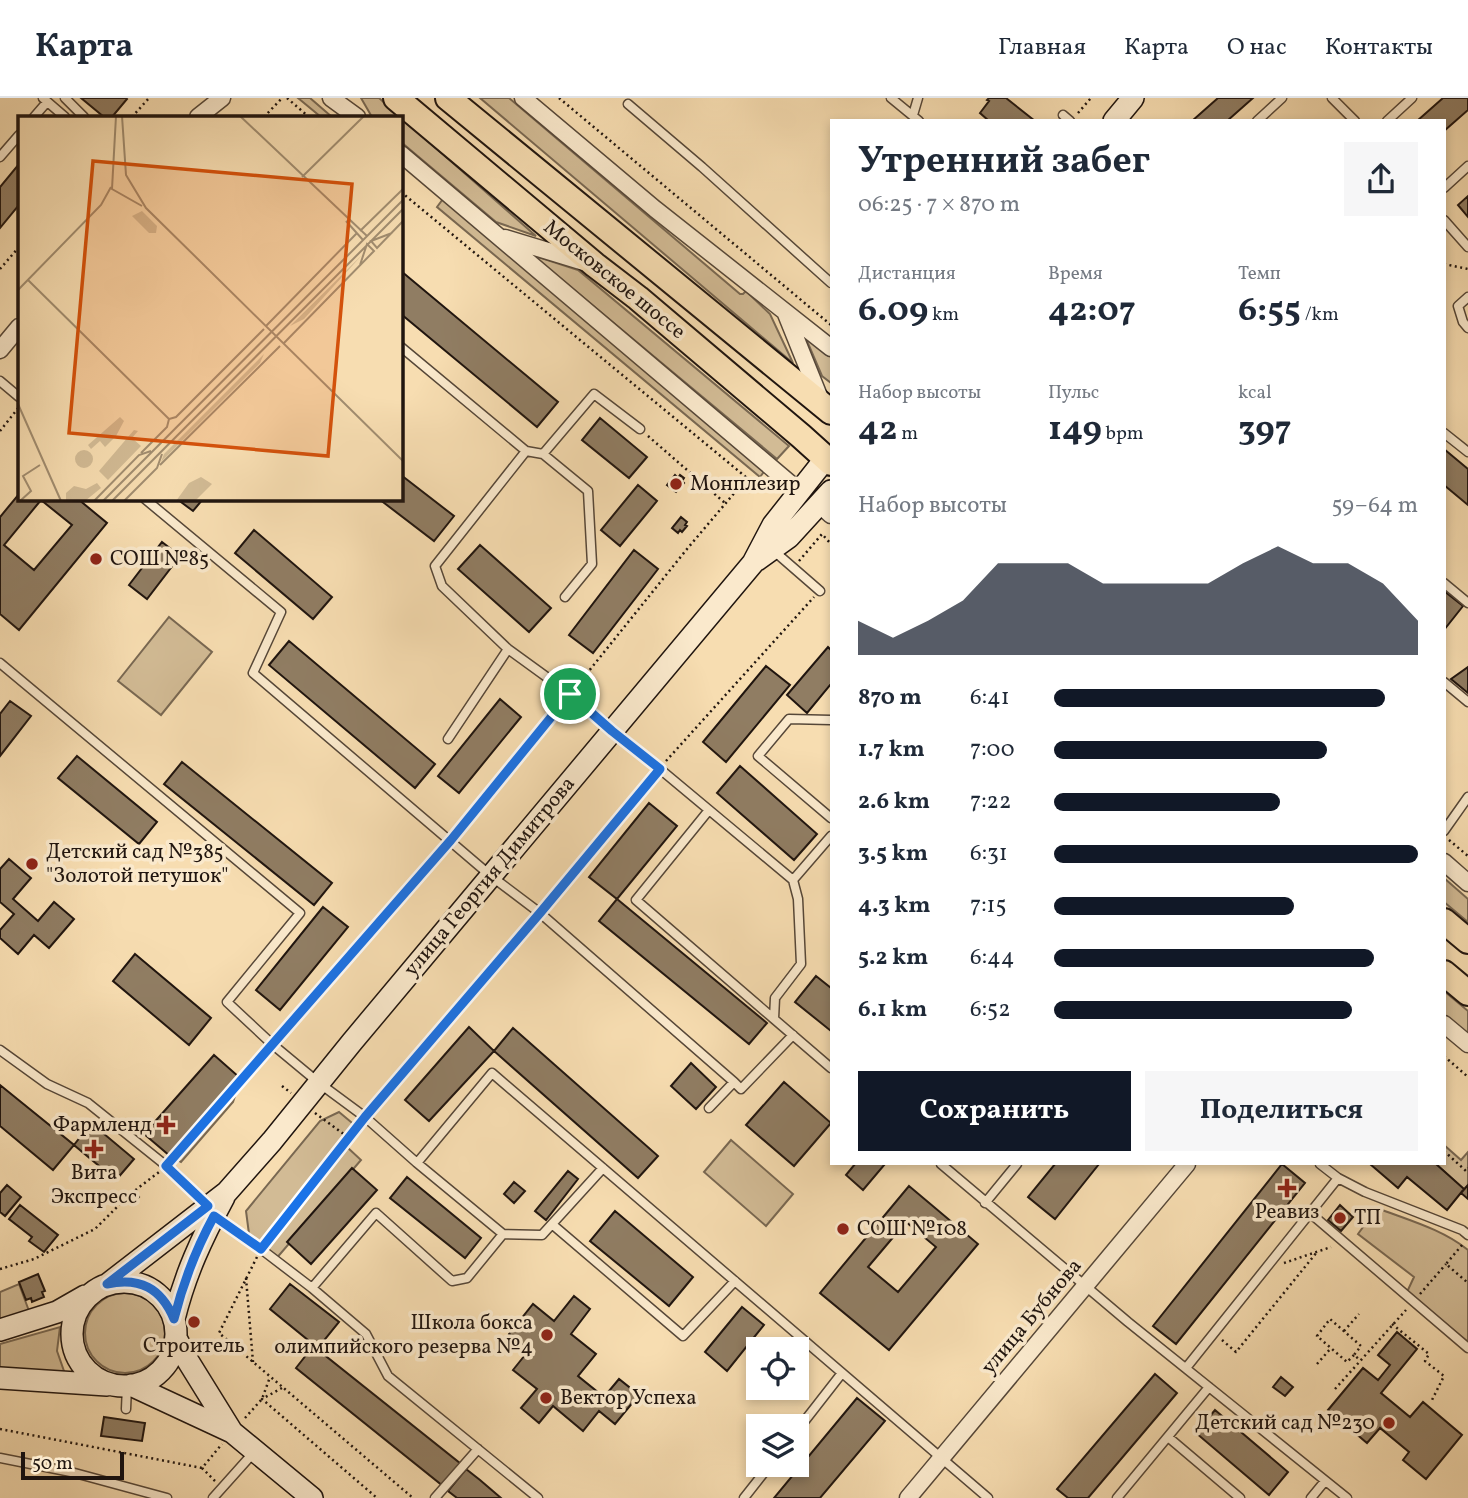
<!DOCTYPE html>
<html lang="ru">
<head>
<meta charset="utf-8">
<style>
  body { margin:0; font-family:Vollkorn,serif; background:#f6f6f7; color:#1f2937; height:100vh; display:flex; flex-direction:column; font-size:26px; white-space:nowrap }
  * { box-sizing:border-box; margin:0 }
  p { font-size:23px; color:#747a83 }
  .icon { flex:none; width:38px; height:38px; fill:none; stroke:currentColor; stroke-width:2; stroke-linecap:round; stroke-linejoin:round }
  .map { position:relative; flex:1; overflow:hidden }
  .panel { position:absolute; left:830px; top:21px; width:616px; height:1046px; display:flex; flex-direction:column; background:#fff; border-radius:0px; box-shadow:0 4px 10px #0003 }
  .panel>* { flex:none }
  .buttons { position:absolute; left:746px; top:1239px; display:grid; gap:14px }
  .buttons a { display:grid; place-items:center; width:63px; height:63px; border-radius:0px; background:#fff; box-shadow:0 4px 10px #0003; font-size:35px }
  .scale { position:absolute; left:21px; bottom:18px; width:103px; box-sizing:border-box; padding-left:7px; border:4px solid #20150f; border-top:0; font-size:19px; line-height:24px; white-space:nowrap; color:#20150f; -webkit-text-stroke:5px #fae9cc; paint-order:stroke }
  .pin { position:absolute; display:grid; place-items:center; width:60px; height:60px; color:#fff; margin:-30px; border:4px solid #fff; border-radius:50%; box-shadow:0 2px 7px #0007 }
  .round { display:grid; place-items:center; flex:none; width:74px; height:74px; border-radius:0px; background:#f6f6f7 }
  .summary { display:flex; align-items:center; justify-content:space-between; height:119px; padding:0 28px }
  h1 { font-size:38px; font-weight:700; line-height:52px }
  .metrics { display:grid; grid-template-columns:repeat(3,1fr); gap:10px; height:119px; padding:7px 28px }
  .metrics div { display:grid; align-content:center }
  .metrics b { font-size:35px; font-weight:700 }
  .metrics small { font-size:19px; font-weight:400 }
  .metrics p { font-size:19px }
  .chart { height:196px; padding:14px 28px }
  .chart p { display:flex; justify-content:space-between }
  .chart svg { width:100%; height:126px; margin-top:7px; fill:#111827; opacity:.7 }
  .cta { display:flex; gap:14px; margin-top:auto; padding:14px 28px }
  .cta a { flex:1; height:80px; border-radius:0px; background:#111827; color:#fff; font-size:28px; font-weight:700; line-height:80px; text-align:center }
  .cta a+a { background:#f6f6f7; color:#1f2937 }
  ul { padding:0 28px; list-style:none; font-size:23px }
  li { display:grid; grid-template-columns:112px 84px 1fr; align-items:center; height:52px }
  li i { height:18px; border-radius:9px; background:#111827 }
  header { display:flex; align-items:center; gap:42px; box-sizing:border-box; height:98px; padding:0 35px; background:#fff; border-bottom:2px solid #e0e1e3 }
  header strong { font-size:33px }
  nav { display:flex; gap:38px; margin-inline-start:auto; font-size:24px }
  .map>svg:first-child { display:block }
  .green { fill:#d2bb95; stroke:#796852; stroke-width:2 }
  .building { fill:#907d63; stroke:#20150f; stroke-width:2; fill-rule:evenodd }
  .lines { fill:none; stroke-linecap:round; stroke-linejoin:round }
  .service-casing { stroke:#564738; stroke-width:11 }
  .minor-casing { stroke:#564738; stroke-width:19 }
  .secondary-casing { stroke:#20150f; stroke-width:24 }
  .primary-casing { stroke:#20150f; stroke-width:28 }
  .path { stroke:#20150f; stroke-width:2.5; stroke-dasharray:2 3.5; stroke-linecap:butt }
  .service { stroke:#fae9cc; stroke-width:8 }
  .minor { stroke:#fae9cc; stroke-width:16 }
  .secondary { stroke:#fae9cc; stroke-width:21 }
  .primary { stroke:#f7ddb1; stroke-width:24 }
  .route-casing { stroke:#fff; stroke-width:14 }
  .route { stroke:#1a73e8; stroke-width:9 }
  .poi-dot { fill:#8f2418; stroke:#fae9cc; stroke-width:2.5 }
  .labels { text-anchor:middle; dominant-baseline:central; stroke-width:7; stroke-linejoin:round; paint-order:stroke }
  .street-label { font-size:21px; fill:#20150f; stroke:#fae9cc }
  .poi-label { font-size:21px; fill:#20150f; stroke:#fae9cc; text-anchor:start }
  .inset-road { fill:none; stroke:#a18d70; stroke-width:2 }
  .view { fill:#d4520c; fill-opacity:0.15; stroke:#d4520c; stroke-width:3.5 }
  .inset-edge { fill:none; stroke:#20150f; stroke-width:3.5 }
</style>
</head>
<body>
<header>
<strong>Карта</strong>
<nav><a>Главная</a><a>Карта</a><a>О нас</a><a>Контакты</a></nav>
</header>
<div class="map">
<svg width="1468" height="1400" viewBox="0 0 1468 1400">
  <rect width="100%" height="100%" fill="#f7ddb1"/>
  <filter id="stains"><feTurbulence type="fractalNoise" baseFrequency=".00286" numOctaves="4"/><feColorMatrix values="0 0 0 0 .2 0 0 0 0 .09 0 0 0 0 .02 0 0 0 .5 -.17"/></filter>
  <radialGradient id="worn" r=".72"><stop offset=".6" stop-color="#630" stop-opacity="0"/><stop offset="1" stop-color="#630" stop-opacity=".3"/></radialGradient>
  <path class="green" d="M298,0H310L332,19H321Z
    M361,0H379L536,138L496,124L401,44V19H372Z
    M480,0H509L740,196H743L746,193L770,216L793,265Z
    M443,101L766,371L760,379L437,109Z
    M532,157L578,172L789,348L777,361Z
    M804,236L831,259V285L822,278Z
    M169,519L212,554L161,617L118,583Z
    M1444,780L1468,801V824L1444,804Z
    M1444,893L1468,913V937L1444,917Z
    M240,983L233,1004L181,1064L170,1058Z
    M339,1014L357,1029L347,1049L361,1062L275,1162L249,1136L246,1113L320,1023Z
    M731,1042L793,1096L766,1128L704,1074Z
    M1444,1047L1461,1062L1468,1054V1087L1464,1091L1436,1066H1444Z
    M1377,1110C1408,1122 1442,1131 1468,1152V1244L1407,1194L1414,1179L1358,1136Z
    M19,1186L29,1213L0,1222V1194Z
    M85 1235a40 40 0 1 1 80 0a40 40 0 1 1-80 0Z
    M60,1229L57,1253L65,1276L0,1272V1246Z"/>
  <path class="building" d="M81,0H126L127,1L112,19H104Z
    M989,0H1006L1035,23H989L980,15L989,3L987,2Z
    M1218,0H1253L1227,23H1192Z
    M1443,0H1468V12L1444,33V23H1417Z
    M19,66V107L0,130V89Z
    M1468,98V119L1458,107Z
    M401,173L558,304L537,329L401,216Z
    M600,320L647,359L629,380L582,342Z
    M1444,351L1468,371V407L1444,387Z
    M401,377L454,418L434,443L379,401H401Z
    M675,377L678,380L680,377L684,380L682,383L684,385L676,394L667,387Z
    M638,387L657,403L620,448L601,432Z
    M19,396V401H78L107,425L19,532L0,516V419ZM41,402L72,427L34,472L4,447Z
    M177,401H203L193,413Z
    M681,419L687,424L685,427L687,428L682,434L680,432L678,435L672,430Z
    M254,432L332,499L313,521L235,455Z
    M162,444L180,458L147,501L129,487Z
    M480,447L551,510L529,534L458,471Z
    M634,452L658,471L593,555L569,537Z
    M1444,493L1463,508L1444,532Z
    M289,543L435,666L415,690L269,567Z
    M828,549L831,552V586L807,615L787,597Z
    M766,568L790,587L726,664L703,644Z
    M1468,569V595L1451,581Z
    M500,601L521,619L459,695L438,678Z
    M10,603L31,618L0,658V616Z
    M77,658L157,724L139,746L58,680Z
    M182,664L332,785L314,807L164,686Z
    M740,668L817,736L794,762L717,695Z
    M649,705L677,728L617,801L589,779Z
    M9,761L31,780L13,801L38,823L54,804L74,821L49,850L34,837L18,856L0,840V832L14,816L0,804V771Z
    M617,801L767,925L749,946L599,823Z
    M323,809L348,829L280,912L256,892Z
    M135,856L211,920L189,947L113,883Z
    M816,878L831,890V933L795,904Z
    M469,929L494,953L429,1023L405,1002Z
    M513,930L658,1058L638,1080L494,953Z
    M214,957L239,979L170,1058L144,1036Z
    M691,965L716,989L696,1011L671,988Z
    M784,984L831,1025L794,1068L746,1027Z
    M0,987L74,1047L53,1072L0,1028Z
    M91,1025L134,1061L116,1082L74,1047Z
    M855,1066H885L863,1092L846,1077Z
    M1055,1066H1099L1055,1121L1028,1099Z
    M1282,1066L1305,1085L1176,1246L1153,1228Z
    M1370,1066H1436L1464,1091L1447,1112L1407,1079L1398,1090Z
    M352,1070L377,1092L311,1166L287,1144Z
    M568,1073L578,1081L546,1122L535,1113Z
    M407,1079L481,1140L465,1160L390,1100Z
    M514,1084L525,1093L514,1105L504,1096Z
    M7,1087L21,1099L5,1118L0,1114V1095Z
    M1468,1087V1101L1461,1095Z
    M909,1088L978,1146L889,1252L820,1195ZM906,1124L936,1149L898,1194L868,1169Z
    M136,1095L139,1099L133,1105L129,1100Z
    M20,1107L58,1137L44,1154L29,1143L32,1139L9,1121Z
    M1340,1107L1353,1119L1341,1133L1328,1122Z
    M615,1113L693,1179L669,1208L590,1143Z
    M38,1176L45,1193L42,1194L44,1199L32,1204L31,1200L26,1202L19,1184Z
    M290,1186L339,1224L317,1251L461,1366L443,1388L296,1270L314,1247L270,1211Z
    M574,1198L590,1211L571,1236L596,1256L578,1278L604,1299L619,1281L639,1297L615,1326L599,1313L583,1333L553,1308L539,1325L521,1310L537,1291L513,1272L529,1252L509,1236L533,1206L554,1223Z
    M742,1209L764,1227L727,1273L705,1254Z
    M1397,1234L1417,1251L1381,1295L1410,1319L1423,1304L1462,1337L1426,1381L1403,1362L1409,1354L1380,1330L1367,1345L1328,1312L1363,1270L1378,1282L1390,1267L1378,1257Z
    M1155,1276L1177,1295L1088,1400H1068L1057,1391Z
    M1281,1279L1293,1289L1285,1298L1273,1289Z
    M857,1300L885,1323L820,1400H774Z
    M1215,1312L1288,1374L1269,1397L1196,1335Z
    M104,1319L145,1325L142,1343L101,1338Z
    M466,1371L480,1382L501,1400H457L448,1393Z"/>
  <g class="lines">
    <defs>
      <path id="service" d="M43,0L65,19
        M65,0L84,19
        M891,0L919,23
        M1332,0L1355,23
        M628,6L702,69L831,185
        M913,17L918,0
        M1063,17L1070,23
        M34,19L47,4
        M1257,23L1282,0
        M1387,23L1412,0
        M0,59L19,37
        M1444,90L1468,68
        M1444,122L1468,149
        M1468,199L1458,208L1463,224L1468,230
        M401,249L526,353L543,356L588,393L592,466L565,499
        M0,283L19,299
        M1444,335L1468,354
        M526,353L435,468L442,488L508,551L570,596L793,782
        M543,356L594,296L640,331
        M145,401L281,514L253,575L491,778L540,815L734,984
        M774,453L820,493
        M1444,485L1468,505
        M0,565L300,815L227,904L272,946L319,985L365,1019L417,1065L503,1136
        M1444,584L1468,604
        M831,622L789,621L758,658L831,720
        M448,641L508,551
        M709,712L636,802L774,921
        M1444,733L1468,699
        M831,738L793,782L798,801L801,866L775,900L774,921L831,970
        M0,952L47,986L88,1005L174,1074L206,1106
        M709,1010L734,984L741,991L793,937
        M417,1065L492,975L988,1400
        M941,1066L1128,1224L1347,1400
        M1320,1066L1338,1080L1365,1094L1462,1132L1468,1137
        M985,1105L1017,1066
        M1310,1115L1468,1250
        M216,1120L261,1151L312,1190L366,1236L388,1278L538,1400
        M553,1127L683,1238L735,1183
        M312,1190L376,1115L452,1183L467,1180L503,1136L542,1137L603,1070
        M1186,1270L1338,1080
        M126,1311L127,1288
        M796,1334L842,1275
        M1168,1339L1240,1400
        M0,1360L71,1374L167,1400
        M213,1400L255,1353
        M435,1400L478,1351
        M744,1400L770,1367
        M1117,1400L1209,1289
        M1311,1400L1325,1383"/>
      <path id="minor" d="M331,0L357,19
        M523,0L655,111L831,250
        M198,19L222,0
        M401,56L799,393
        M505,140L584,164
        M786,216L821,303
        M0,252L19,229
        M819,406L831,417
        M1444,764L1468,785
        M1444,926L1468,946
        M908,1400L1187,1066"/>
      <path id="secondary" d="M1114,23L1133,0
        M757,462L789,439L831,393
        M72 1236a52 52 0 1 1 104 0a52 52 0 1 1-104 0Z
        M108,1186L227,1094L272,1043L352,944L753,465L773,427L826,360
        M174,1221C185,1176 202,1140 224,1099
        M0,1232L57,1214L85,1198
        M176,1240L188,1263L232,1334
        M0,1280L107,1287
        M131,1287L232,1334L312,1400"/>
      <path id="primary" d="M396,0L595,167L638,200L801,338L831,365
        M448,0L831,314
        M1444,823L1468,843
        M1444,875L1468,895"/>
    </defs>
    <use href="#service" class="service-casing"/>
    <use href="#minor" class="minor-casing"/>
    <use href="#secondary" class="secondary-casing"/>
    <use href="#primary" class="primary-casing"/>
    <path class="path" d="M287,0L309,19
      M559,0L831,227
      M1078,15L1091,0
      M132,19L149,0
      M264,19L282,0
      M401,94L747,380
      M1444,166L1468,171
      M0,171L19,149
      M0,333L19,309
      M648,338L725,405
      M799,463L822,436L831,446
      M576,589L687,451L747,380L760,389L765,384
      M666,663L814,499
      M456,735L563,605
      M1449,742L1468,758
      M548,806L653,679
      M279,938L443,751
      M1444,958L1468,979
      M282,988L291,995
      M373,1011L534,822
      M315,1015L349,1040
      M1444,1053L1466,1073L1468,1070
      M174,1060L266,954
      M268,1142L359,1027
      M1462,1147L1446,1166L1468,1185
      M257,1159L219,1235L413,1400
      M1284,1165L1331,1149
      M0,1171L34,1161L95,1131L129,1097L159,1074
      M246,1180L253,1264
      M1420,1196L1446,1166
      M1392,1226L1429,1256L1425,1263L1444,1278L1432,1302
      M1344,1233L1359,1216
      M1222,1242L1236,1254L1317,1154
      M1354,1257L1347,1264L1317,1238L1330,1221L1361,1248L1354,1257L1360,1262
      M1317,1266L1331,1250
      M282,1290L262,1301L377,1400
      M1335,1291L1406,1212
      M245,1320L262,1301L270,1279
      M0,1331L202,1370
      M215,1383L202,1370L222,1346"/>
    <use href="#service" class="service"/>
    <use href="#minor" class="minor"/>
    <use href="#secondary" class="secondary"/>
    <use href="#primary" class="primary"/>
  </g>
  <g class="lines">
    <defs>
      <path id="route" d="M570,596L612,633L660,671L540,815L365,1019L261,1151L214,1118C196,1151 183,1185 174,1221C161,1190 140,1179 107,1186L208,1108L166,1068L451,742Z"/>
    </defs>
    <use href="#route" class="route-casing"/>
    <use href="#route" class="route"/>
  </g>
  <g class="poi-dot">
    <circle cx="676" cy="386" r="7"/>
    <circle cx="96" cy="461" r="7"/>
    <circle cx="32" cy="766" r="7"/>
    <path d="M162.5 1016.5h7v7h7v7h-7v7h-7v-7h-7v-7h7z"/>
    <path d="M90.5 1040.5h7v7h7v7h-7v7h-7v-7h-7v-7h7z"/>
    <path d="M1283.5 1079.5h7v7h7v7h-7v7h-7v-7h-7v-7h7z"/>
    <circle cx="1340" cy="1120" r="7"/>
    <circle cx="843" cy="1131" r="7"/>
    <circle cx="194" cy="1224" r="7"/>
    <circle cx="547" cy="1237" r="7"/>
    <circle cx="546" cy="1300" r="7"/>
    <circle cx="1389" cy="1325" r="7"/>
  </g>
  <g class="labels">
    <g class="street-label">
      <text transform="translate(614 182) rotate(39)">Московское шоссе</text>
      <text transform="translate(490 779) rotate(-50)">улица Георгия Димитрова</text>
      <text transform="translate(1032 1219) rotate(-50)">улица Бубнова</text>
    </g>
    <g class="poi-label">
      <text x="690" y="386">Монплезир</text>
      <text x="110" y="461">СОШ №85</text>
      <text x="46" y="754">Детский сад №385<tspan x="46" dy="24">"Золотой петушок"</tspan></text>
      <text x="152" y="1027" text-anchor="end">Фармленд</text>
      <text x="94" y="1075" text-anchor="middle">Вита<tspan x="94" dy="24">Экспресс</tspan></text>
      <text x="1287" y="1114" text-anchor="middle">Реавиз</text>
      <text x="1354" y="1120">ТП</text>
      <text x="857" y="1131">СОШ №108</text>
      <text x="533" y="1225" text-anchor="end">Школа бокса<tspan x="533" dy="24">олимпийского резерва №4</tspan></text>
      <text x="194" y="1248" text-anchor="middle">Строитель</text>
      <text x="560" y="1300">Вектор Успеха</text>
      <text x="1375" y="1325" text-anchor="end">Детский сад №230</text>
    </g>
  </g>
  <g transform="translate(18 18)">
    <rect width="385" height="385" fill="#f7ddb1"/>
    <path d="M124,95L139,110L138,117H131L114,100ZM344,139L286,203L272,210ZM246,238L242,247L143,346L146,338ZM102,301L106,305L98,320L87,331L82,325L73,333L70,329ZM116,314L120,315L114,322L123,330L90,364L81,355ZM57 343a9 9 0 1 1 18 0a9 9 0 1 1-18 0ZM183,361L194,368L177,385H158L171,367ZM79,367L83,372L67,385H48V377L56,370L68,373Z" fill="#d2bb95"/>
    <path class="inset-road" d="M98,0L94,73L124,90M104,0L108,59L128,92L385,345M222,0L349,120M284,61L346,0M328,105L345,124M342,115L385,73M374,117L353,125L359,132L385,105M10,164L151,303M0,174L83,89L93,71M248,210L339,117M266,227L356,135L349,128L342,149M0,288L43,385M123,337L149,311L151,303L158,301L246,213M142,349L262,230M2,385L13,375L5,360L22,349M76,385L121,339L133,335M85,385L385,84M94,385L385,93M106,385L139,352L144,338"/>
    <path class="view" d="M75,45L334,68L310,340L51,317Z"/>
    <rect width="385" height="385" class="inset-edge"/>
  </g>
  <rect width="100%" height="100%" filter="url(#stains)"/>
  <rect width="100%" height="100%" fill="url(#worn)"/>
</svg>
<div class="buttons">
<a><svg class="icon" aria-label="locate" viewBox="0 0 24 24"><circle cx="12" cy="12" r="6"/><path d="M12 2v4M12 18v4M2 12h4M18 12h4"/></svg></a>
<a><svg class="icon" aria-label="layers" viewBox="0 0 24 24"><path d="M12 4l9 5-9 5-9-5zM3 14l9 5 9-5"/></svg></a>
</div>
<div class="scale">50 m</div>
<div class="pin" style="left:570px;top:596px;background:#1e9e55"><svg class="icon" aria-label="arrive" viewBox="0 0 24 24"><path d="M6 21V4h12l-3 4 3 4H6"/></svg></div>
<section class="panel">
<div class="summary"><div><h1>Утренний забег</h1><p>06:25 · 7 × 870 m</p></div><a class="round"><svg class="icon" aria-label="share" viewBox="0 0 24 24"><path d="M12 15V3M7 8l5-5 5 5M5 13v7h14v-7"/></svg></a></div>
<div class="metrics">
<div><p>Дистанция</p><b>6.09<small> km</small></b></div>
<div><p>Время</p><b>42:07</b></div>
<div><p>Темп</p><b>6:55<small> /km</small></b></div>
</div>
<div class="metrics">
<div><p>Набор высоты</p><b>42<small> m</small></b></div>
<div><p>Пульс</p><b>149<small> bpm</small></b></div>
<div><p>kcal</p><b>397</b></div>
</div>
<div class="chart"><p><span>Набор высоты</span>59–64 m</p>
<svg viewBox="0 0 160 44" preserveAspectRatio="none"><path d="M0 44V32L10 38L20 32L30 25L40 12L50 12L60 12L70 19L80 19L90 19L100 19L110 12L120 6L130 12L140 12L150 19L160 32V44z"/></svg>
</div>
<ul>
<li><b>870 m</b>6:41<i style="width:91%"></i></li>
<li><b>1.7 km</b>7:00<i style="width:75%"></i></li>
<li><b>2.6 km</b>7:22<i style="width:62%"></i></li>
<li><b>3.5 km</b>6:31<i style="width:100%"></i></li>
<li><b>4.3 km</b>7:15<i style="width:66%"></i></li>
<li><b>5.2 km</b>6:44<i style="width:88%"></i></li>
<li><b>6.1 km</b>6:52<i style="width:82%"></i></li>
</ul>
<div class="cta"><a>Сохранить</a><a>Поделиться</a></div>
</section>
</div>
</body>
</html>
